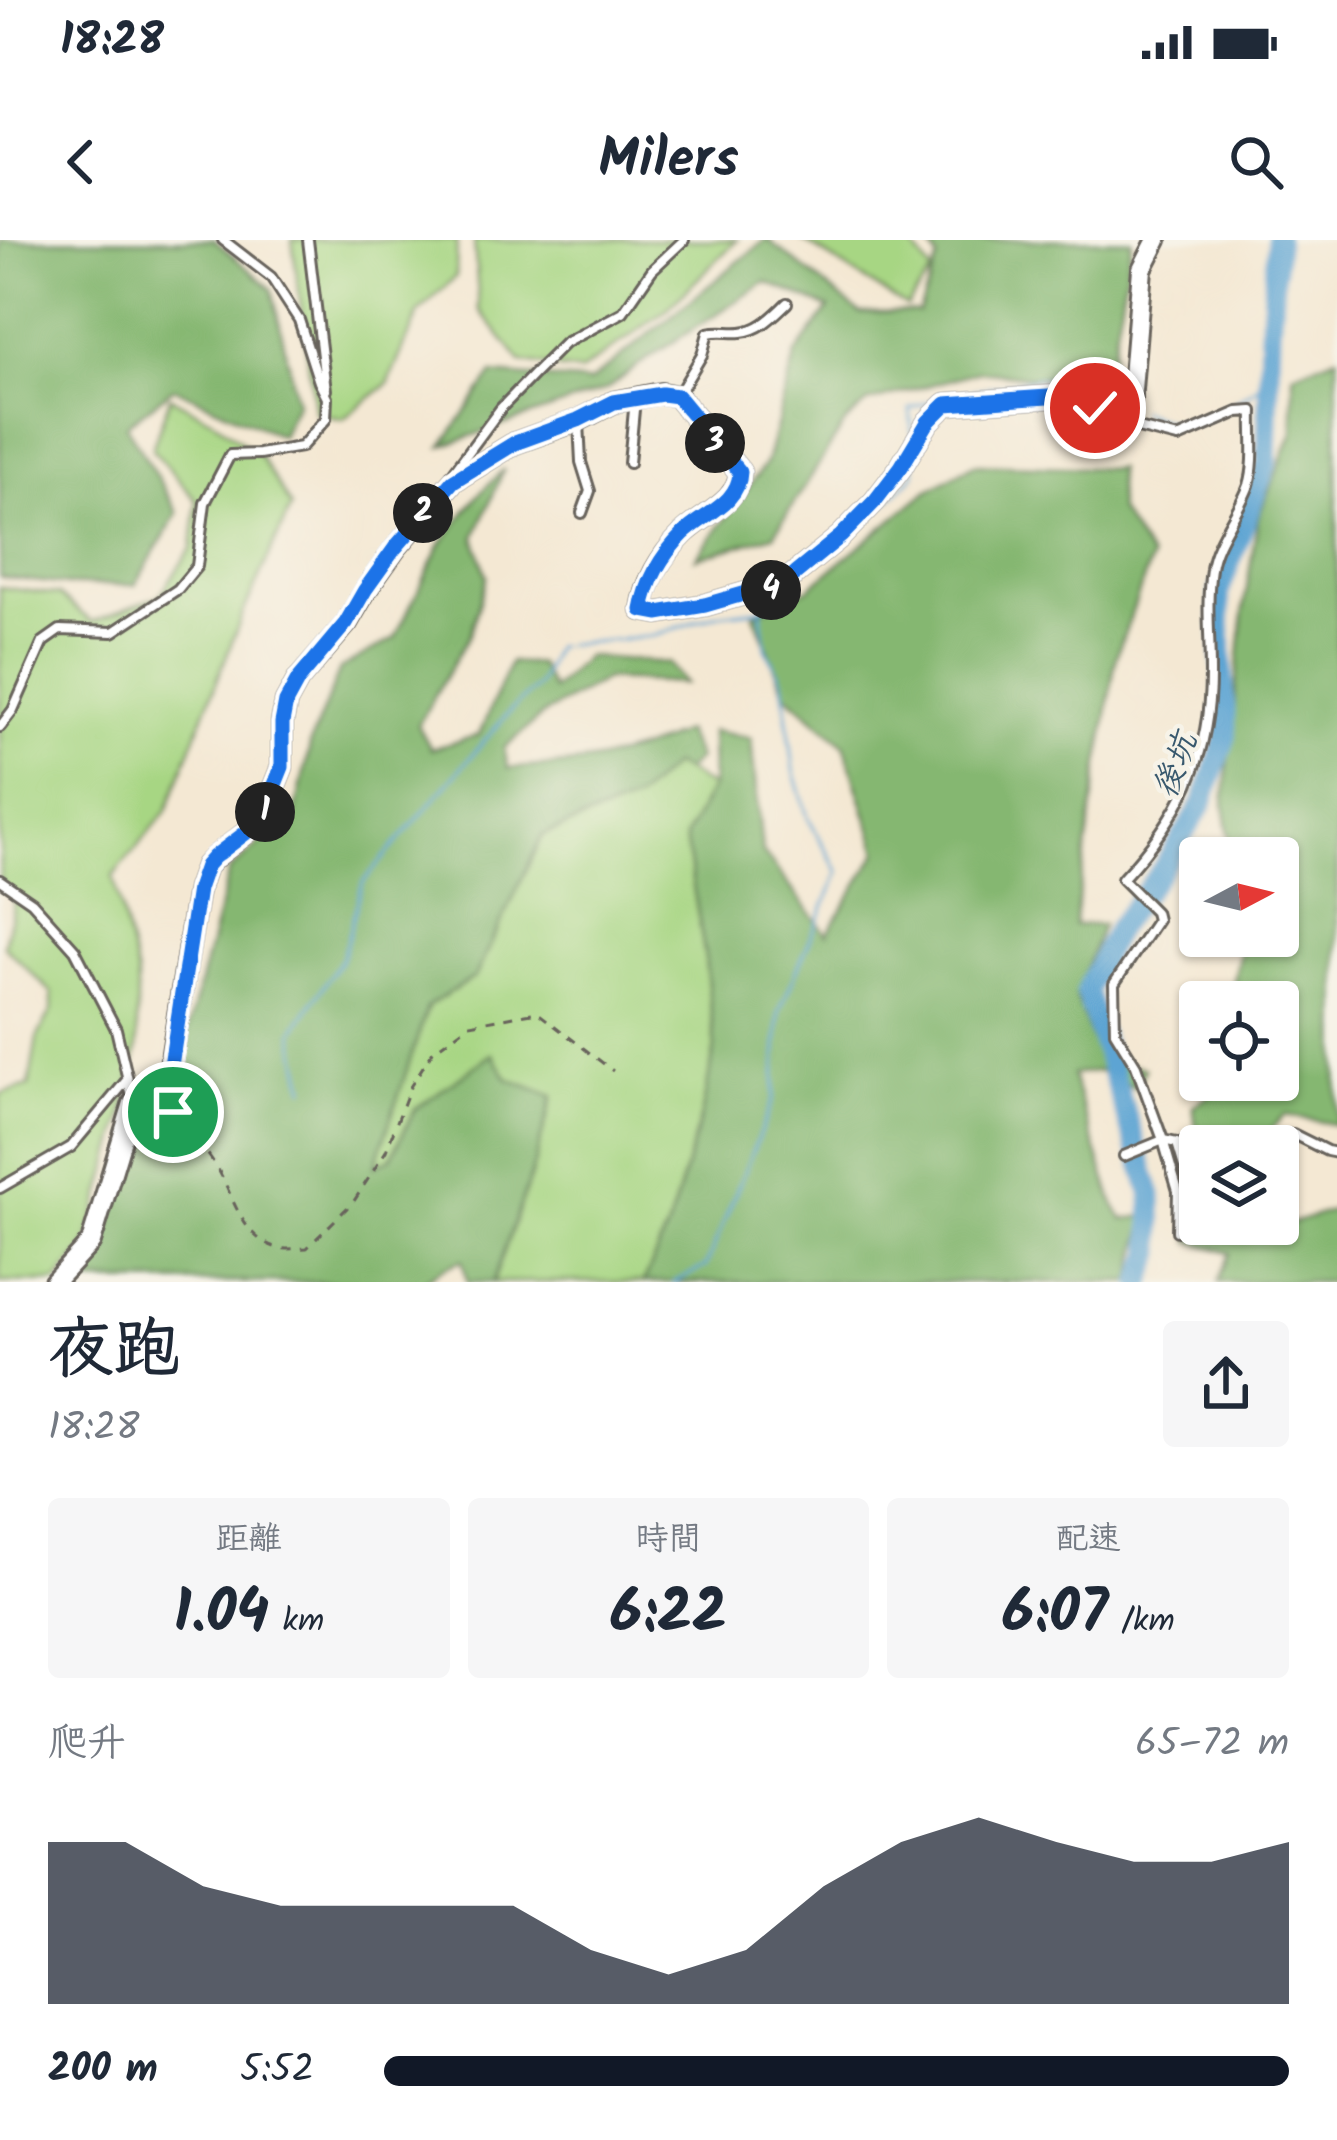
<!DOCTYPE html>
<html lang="zh-TW">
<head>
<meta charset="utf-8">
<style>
  body { margin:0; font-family:Kalam,"LXGW WenKai TC",sans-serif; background:#f6f6f7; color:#1f2937; height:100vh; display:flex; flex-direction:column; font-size:45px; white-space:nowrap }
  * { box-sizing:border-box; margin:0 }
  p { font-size:39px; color:#747a83 }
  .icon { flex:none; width:66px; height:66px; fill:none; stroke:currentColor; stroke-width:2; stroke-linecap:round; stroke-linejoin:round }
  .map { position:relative; height:1042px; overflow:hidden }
  .drawer { display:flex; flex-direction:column; background:#fff; flex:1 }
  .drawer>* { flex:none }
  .needle { width:78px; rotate:83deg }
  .fabs { position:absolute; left:1179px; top:597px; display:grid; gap:24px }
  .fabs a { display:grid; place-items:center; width:120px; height:120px; border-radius:12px; background:#fff; box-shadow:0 3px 9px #0004; font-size:60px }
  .pin { position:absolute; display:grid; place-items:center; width:102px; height:102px; color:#fff; margin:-51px; border:6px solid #fff; border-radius:50%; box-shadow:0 3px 12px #0007 }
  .km { position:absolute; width:60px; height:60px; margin:-30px; border-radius:50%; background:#222; color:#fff; font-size:33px; line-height:60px; text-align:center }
  .round { display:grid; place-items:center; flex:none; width:126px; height:126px; border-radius:12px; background:#f6f6f7 }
  .summary { display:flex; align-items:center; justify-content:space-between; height:204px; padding:0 48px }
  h1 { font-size:66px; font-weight:600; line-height:90px }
  .stats { display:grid; grid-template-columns:repeat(3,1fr); gap:18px; height:204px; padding:12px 48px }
  .stats div { display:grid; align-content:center; border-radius:12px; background:#f6f6f7; text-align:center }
  .stats b { font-size:60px; font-weight:600 }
  .stats small { font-size:33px; font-weight:400 }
  .stats p { font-size:33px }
  .chart { height:336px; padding:24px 48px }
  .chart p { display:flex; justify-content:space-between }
  .chart svg { width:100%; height:216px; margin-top:12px; fill:#111827; opacity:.7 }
  ul { padding:0 48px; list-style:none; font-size:39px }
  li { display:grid; grid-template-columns:192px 144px 1fr; align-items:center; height:90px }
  li i { height:30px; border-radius:15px; background:#111827 }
  .status { display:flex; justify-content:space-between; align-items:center; height:84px; padding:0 60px; background:#fff; direction:ltr }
  .status svg { height:33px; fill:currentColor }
  header { display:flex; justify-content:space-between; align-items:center; height:156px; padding:0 48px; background:#fff; font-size:54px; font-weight:600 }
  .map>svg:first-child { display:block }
  .green { fill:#a7d683; stroke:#627950; stroke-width:3 }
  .forest { fill:#85b771; stroke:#506a46; stroke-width:3 }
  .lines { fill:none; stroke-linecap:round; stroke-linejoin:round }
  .stream { stroke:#5da4d3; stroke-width:3 }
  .river { stroke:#5da4d3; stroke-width:21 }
  .lane-casing { stroke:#68635c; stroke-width:14 }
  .secondary-casing { stroke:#68635c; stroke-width:24 }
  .path { stroke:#68635c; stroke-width:3; stroke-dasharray:9 9; stroke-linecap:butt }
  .lane { stroke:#fff; stroke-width:8 }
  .secondary { stroke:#fff; stroke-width:18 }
  .route-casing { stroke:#fff; stroke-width:24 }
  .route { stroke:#1a73e8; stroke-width:15 }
  .labels { text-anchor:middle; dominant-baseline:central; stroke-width:9; stroke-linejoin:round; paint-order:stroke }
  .water-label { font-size:33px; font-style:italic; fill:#39596e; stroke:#f7f3e8 }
</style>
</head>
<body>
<div class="status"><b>18:28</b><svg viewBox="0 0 49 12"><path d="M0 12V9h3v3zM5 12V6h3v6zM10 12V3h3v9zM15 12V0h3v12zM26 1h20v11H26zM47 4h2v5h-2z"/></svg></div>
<header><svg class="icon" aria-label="back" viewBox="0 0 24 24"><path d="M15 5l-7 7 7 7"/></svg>Milers<svg class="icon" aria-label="search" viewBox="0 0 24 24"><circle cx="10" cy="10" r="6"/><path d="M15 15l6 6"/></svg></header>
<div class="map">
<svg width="1337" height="1042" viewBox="0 0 1337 1042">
  <rect width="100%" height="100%" fill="#f7f3e8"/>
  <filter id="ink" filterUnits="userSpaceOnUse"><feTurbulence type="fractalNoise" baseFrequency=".00833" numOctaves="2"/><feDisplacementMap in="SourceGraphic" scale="24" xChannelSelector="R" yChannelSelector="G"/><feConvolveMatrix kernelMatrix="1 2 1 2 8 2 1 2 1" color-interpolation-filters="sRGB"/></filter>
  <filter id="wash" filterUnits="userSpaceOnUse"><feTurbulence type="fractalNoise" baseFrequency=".004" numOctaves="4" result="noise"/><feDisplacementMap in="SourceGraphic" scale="48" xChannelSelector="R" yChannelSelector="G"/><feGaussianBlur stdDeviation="2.7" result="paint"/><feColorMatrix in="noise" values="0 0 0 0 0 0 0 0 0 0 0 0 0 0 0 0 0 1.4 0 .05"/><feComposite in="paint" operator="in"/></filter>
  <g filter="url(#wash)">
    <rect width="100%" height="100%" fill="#f4e8d3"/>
    <path class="green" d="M292,0H457L456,36L419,72L388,144L343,179L315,173Z
      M474,0H737L666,70L580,132L521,122L479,69Z
      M802,0H908L932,32L907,67Z
      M170,157L213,180L259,215L291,267L243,373L167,571L113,636L137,735V808L124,875L87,1005L57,1042H0V854L29,846L37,798L52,770V753L4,706L15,657L0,649V347L59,355L92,382L159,356L192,308L197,261L152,209Z
      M673,524L712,547L685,597L705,717L715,807L702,872L669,984L644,1042H493L531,935L415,869L391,918L374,927L398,844L429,765L475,737L543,595L635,560Z"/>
    <path class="forest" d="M0,0H214L272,49L297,162L281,196L174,148L126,185L178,273L135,345H67L0,337Z
      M765,0H768L860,73L919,72L938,19L925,0H1132L1106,145L979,131L867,163L845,183L774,295L696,318L766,223L796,114L829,68L766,42L647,119L606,150L442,206L493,134L590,142Z
      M1337,116V885L1284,875C1249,914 1251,906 1200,906V917L1193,866L1233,840H1278V762H1230L1243,696H1278V618H1232L1224,564L1244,366L1258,277L1293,192V133Z
      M974,224L1117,229L1118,270L1151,319L1116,417L1074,685H1102L1076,756L1092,800L1116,821L1145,828L1137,848L1098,831L1072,835L1113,962L1123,979L1146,976L1132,1042H644L669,984L702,872L715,807L705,717L685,597L712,547L711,491L751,498L762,611L827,694L878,612L844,504L785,453L754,374L808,349L927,251Z
      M504,229L475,297L487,337L470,394L418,485L431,509L479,495L510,422L539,424L552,450L586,416L669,423L685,443L606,439L545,473L504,508L508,528C576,525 623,521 685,491L698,519L685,531L673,525L635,560L543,595L475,737L428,766L375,926L391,918L415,869L492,814L508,839L553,856L531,935L493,1042H467L462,1020L442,1029L422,1042H75C86,1028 101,1013 107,995C125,944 120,884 171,853L229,631L295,573L311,501L340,429L395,398L441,304L477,256Z
      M1337,969V1042H1218L1230,1013L1190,1001L1200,972V984H1278V976L1286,985Z"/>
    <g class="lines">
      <path class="stream" d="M947,156L1038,138L1087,151L1120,163
        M1140,171C1149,175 1159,180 1169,182C1202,189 1244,157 1269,138
        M912,192L910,169L938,159
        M864,285L914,235V223
        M305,848L293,792L342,718L363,642L511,470L539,444L555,406L653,396L718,374L761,369
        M674,1042L706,1026L774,858L779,772L839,632L808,578L794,530L783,442L766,408L761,369L773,360"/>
      <path class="river" d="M1142,1042L1153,1013L1152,955L1086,751L1117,688L1159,633L1202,565L1226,496L1219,353L1267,222L1270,92L1277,0"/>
    </g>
  </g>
  <g filter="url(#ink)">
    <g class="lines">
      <defs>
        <path id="lane" d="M308,0L326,150
          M678,155L702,115L708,93C720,90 729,93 741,92C761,90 773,76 787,63
          M579,182L581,222L590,251L582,273
          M1130,186L1178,198L1238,172L1253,171C1252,194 1256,223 1249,245C1240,271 1214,302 1211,329C1206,363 1210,397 1210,431C1211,518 1180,577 1122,639L1155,672L1157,680L1114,744L1115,792L1136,826L1163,900L1178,951L1177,991
          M629,223L635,159
          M452,234L501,168L535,133L565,103L623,72L652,30L684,0
          M0,487L13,470L43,402L60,390L113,392L178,349L197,326L205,263L230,215L259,214L301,207L326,179L327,158L319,142L299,80L271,37L223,0
          M0,640L32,662L75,710L116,789L132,857
          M1274,906L1278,901L1293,894L1327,911L1337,913
          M1124,916L1163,900L1177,903L1190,947L1200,959
          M0,948L71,907L127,840"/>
        <path id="secondary" d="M54,1042L91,1002L133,863L169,832L198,649L206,626L215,617L260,582L282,527V483L286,462L298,440L347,383L366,350L396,308L453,241L515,203L579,180L614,162L661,153L677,156L740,232C739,263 703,274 683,294C662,315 646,341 642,370L658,373L705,365L757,350H775L841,296L875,261L901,227L928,182L946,164L1063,156L1129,185L1142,29L1157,0"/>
      </defs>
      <use href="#lane" class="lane-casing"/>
      <use href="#secondary" class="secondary-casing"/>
      <path class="path" d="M161,860C181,881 200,902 216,926C234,955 240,998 278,1008C286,1010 298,1008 307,1008L354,961L386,911L410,847L433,811L470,784L537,772L613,831"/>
      <use href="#lane" class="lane"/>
      <use href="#secondary" class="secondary"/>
    </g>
  </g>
  <g class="lines" filter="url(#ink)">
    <defs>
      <path id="route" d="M173,872L151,850L170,832L198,649L206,626L214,617L260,582L282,527V483L286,462L298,440L346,383L365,350L395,308L453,241L515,203L578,180L614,162L662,154L677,156L740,232C739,264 703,274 683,294C662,315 647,341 642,370L658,373L705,365L757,350H775L841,296L875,261L901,227L928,182L946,164L1063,156L1095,168"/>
    </defs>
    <use href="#route" class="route-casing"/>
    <use href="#route" class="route"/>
  </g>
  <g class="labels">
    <g class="water-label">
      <text transform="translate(1177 526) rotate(-69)">後坑</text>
    </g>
  </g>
</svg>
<div class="fabs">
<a><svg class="needle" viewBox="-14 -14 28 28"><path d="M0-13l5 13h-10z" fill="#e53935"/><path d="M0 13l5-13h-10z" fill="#747a83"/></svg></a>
<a><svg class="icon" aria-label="locate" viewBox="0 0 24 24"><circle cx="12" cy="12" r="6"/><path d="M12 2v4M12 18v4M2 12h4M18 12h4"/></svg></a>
<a><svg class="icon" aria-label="layers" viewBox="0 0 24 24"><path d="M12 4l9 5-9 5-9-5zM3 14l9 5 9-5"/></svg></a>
</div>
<div class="pin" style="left:173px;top:872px;background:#1e9e55"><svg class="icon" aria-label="arrive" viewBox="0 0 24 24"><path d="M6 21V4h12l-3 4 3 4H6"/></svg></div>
<div class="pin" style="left:1095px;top:168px;background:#d93025"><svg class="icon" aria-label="check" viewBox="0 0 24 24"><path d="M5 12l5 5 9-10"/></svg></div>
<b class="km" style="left:265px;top:572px">1</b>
<b class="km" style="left:423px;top:273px">2</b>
<b class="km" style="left:715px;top:203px">3</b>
<b class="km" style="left:771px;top:350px">4</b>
</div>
<section class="drawer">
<div class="summary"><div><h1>夜跑</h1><p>18:28</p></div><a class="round"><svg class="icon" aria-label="share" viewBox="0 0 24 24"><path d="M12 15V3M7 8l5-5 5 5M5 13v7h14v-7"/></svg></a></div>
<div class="stats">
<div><p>距離</p><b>1.04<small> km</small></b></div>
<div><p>時間</p><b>6:22</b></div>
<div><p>配速</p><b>6:07<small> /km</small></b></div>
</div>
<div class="chart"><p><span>爬升</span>65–72 m</p>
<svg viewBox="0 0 160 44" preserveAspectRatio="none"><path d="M0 44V11L10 11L20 20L30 24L40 24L50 24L60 24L70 33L80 38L90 33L100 20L110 11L120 6L130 11L140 15L150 15L160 11V44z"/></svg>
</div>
<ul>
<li><b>200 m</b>5:52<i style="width:100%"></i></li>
</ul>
</section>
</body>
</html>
